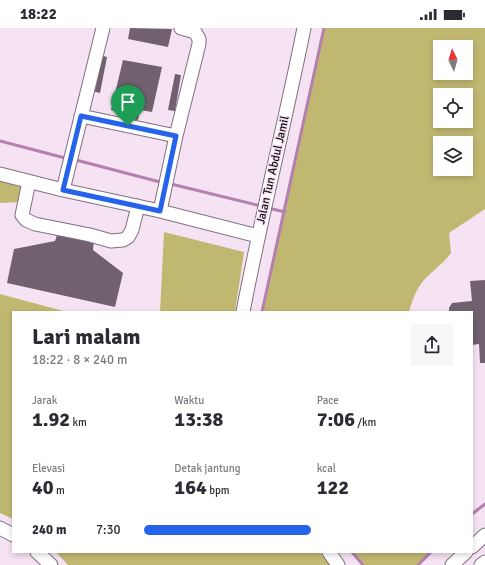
<!DOCTYPE html>
<html lang="id">
<head>
<meta charset="utf-8">
<style>
  body { margin:0; font-family:Signika,sans-serif; background:#f7f7f7; color:#2b2b33; height:100vh; display:flex; flex-direction:column; font-size:15px; white-space:nowrap }
  * { box-sizing:border-box; margin:0 }
  p { font-size:13px; color:#7c7c81 }
  .icon { flex:none; width:22px; height:22px; fill:none; stroke:currentColor; stroke-width:2; stroke-linecap:round; stroke-linejoin:round }
  .map { position:relative; flex:1; overflow:hidden }
  .side { position:absolute; left:12px; top:283px; width:461px; height:242px; display:flex; flex-direction:column; background:#fff; border-radius:0px; box-shadow:0 2px 6px #0003 }
  .side>* { flex:none }
  .needle { width:26px; rotate:355deg }
  .fabs { position:absolute; left:433px; top:12px; display:grid; gap:8px }
  .fabs a { display:grid; place-items:center; width:40px; height:40px; border-radius:0px; background:#fff; box-shadow:0 2px 6px #0003; font-size:20px }
  .pin { position:absolute; display:grid; place-items:center; width:34px; height:34px; color:#fff; margin:-41px -17px; border-radius:50% 50% 50% 0; rotate:-45deg; box-shadow:0 0 4px #0007 }
  .pin .icon { rotate:45deg }
  .round { display:grid; place-items:center; flex:none; width:42px; height:42px; border-radius:0px; background:#f7f7f7 }
  .overview { display:flex; align-items:center; justify-content:space-between; height:68px; padding:0 20px }
  h1 { font-size:22px; font-weight:700; line-height:30px }
  .figures { display:grid; grid-template-columns:repeat(3,1fr); gap:6px; height:68px; padding:4px 20px }
  .figures div { display:grid; align-content:center }
  .figures b { font-size:20px; font-weight:700 }
  .figures small { font-size:11px; font-weight:400 }
  .figures p { font-size:11px }
  ul { padding:0 20px; list-style:none; font-size:13px }
  li { display:grid; grid-template-columns:64px 48px 1fr; align-items:center; height:30px }
  li i { height:10px; border-radius:5px; background:#2563eb }
  .status { display:flex; justify-content:space-between; align-items:center; height:28px; padding:0 20px; background:#fff; direction:ltr }
  .status svg { height:11px; fill:currentColor }
  .map>svg:first-child { display:block }
  .forest { fill:#c0b871; fill-rule:evenodd }
  .lines { fill:none; stroke-linecap:round; stroke-linejoin:round }
  .stream { stroke:#b57fae; stroke-width:3 }
  .building { fill:#71616f }
  .minor-casing { stroke:#81707f; stroke-width:15 }
  .minor { stroke:#fff; stroke-width:13 }
  .route-casing { stroke:#fff; stroke-width:8 }
  .route { stroke:#2563eb; stroke-width:5 }
  .labels { text-anchor:middle; dominant-baseline:central; stroke-width:3; stroke-linejoin:round; paint-order:stroke }
  .street-label { font-size:12px; fill:#140e13; stroke:#f5e2f2 }
</style>
</head>
<body>
<div class="status"><b>18:22</b><svg viewBox="0 0 49 12"><path d="M0 12V9h3v3zM5 12V6h3v6zM10 12V3h3v9zM15 12V0h3v12zM26 1h20v11H26zM47 4h2v5h-2z"/></svg></div>
<div class="map">
<svg width="485" height="537" viewBox="0 0 485 537">
  <rect width="100%" height="100%" fill="#f5e2f2"/>
  <path class="forest" d="M324,0H485V181L449,205L451,225C443,236 432,243 424,252C416,261 412,273 409,284H261L279,207ZM440,19H466V45H440ZM440,67H466V93H440ZM440,115H466V141H440Z
    M0,151L20,156V174L0,175Z
    M164,204L244,224L235,284H160Z
    M0,266L67,284H13V491L0,485Z
    M56,524H320L330,537H68Z
    M352,524H432L419,537H363Z"/>
  <g class="lines">
    <path class="stream" d="M0,113L65,130
      M76,132L160,154
      M171,156L261,178
      M268,180L285,184
      M262,284L324,0
      M472,486L485,476
      M352,524L363,537
      M418,537L431,524"/>
  </g>
  <path class="building" d="M130,0L172,1L168,19L128,11Z
    M100,27L107,29L100,65L92,63Z
    M123,32L162,39L152,84L140,82L138,92L124,90L125,85L111,82Z
    M175,46L181,47L175,83L168,82Z
    M67,196L94,212L93,222L123,245L115,279L7,255L14,221L55,213L57,207L63,208Z
    M485,252V335H480L479,316L472,317V284H449V280L452,275L472,273L470,253Z"/>
  <g class="lines">
    <defs>
      <path id="minor" d="M81,88L176,108
        M0,146L63,162L160,183L258,208
        M29,154L22,187L26,192L35,196L90,207L111,213L123,212L128,209L132,202L138,178
        M63,162L103,0
        M160,183L176,108L199,16V11L195,4L181,0
        M243,284C261,189 285,95 304,0
        M0,500L13,507
        M472,519L485,507
        M37,524L51,537
        M329,524L338,537
        M452,537L466,524
        M481,537L485,534"/>
    </defs>
    <use href="#minor" class="minor-casing"/>
    <use href="#minor" class="minor"/>
  </g>
  <g class="lines">
    <defs>
      <path id="route" d="M81,88L176,108L160,183L63,162Z"/>
    </defs>
    <use href="#route" class="route-casing"/>
    <use href="#route" class="route"/>
  </g>
  <g class="labels">
    <g class="street-label">
      <text transform="translate(273 142) rotate(-77)">Jalan Tun Abdul Jamil</text>
    </g>
  </g>
</svg>
<div class="fabs">
<a><svg class="needle" viewBox="-14 -14 28 28"><path d="M0-13l5 13h-10z" fill="#e53935"/><path d="M0 13l5-13h-10z" fill="#7c7c81"/></svg></a>
<a><svg class="icon" aria-label="locate" viewBox="0 0 24 24"><circle cx="12" cy="12" r="6"/><path d="M12 2v4M12 18v4M2 12h4M18 12h4"/></svg></a>
<a><svg class="icon" aria-label="layers" viewBox="0 0 24 24"><path d="M12 4l9 5-9 5-9-5zM3 14l9 5 9-5"/></svg></a>
</div>
<div class="pin" style="left:128px;top:98px;background:#1e9e55"><svg class="icon" aria-label="arrive" viewBox="0 0 24 24"><path d="M6 21V4h12l-3 4 3 4H6"/></svg></div>
<section class="side">
<div class="overview"><div><h1>Lari malam</h1><p>18:22 · 8 × 240 m</p></div><a class="round"><svg class="icon" aria-label="share" viewBox="0 0 24 24"><path d="M12 15V3M7 8l5-5 5 5M5 13v7h14v-7"/></svg></a></div>
<div class="figures">
<div><p>Jarak</p><b>1.92<small> km</small></b></div>
<div><p>Waktu</p><b>13:38</b></div>
<div><p>Pace</p><b>7:06<small> /km</small></b></div>
</div>
<div class="figures">
<div><p>Elevasi</p><b>40<small> m</small></b></div>
<div><p>Detak jantung</p><b>164<small> bpm</small></b></div>
<div><p>kcal</p><b>122</b></div>
</div>
<ul>
<li><b>240 m</b>7:30<i style="width:54%"></i></li>
</ul>
</section>
</div>
</body>
</html>
